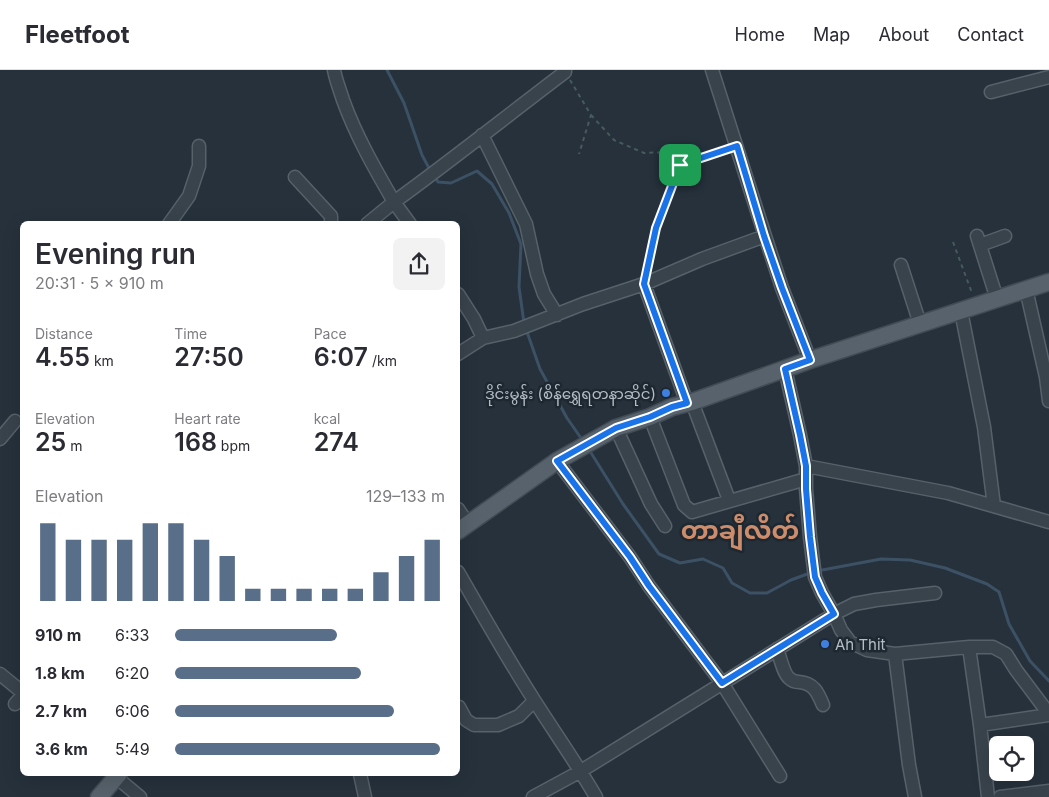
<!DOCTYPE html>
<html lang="en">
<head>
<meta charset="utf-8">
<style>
  body { margin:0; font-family:Inter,"Noto Sans Myanmar",sans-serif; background:#f2f2f3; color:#2b2b33; height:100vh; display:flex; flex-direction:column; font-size:19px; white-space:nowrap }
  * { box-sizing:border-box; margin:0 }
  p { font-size:16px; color:#7c7c81 }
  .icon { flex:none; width:28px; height:28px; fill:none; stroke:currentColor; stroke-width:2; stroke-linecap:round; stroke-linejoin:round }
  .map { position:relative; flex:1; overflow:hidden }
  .side { position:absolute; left:20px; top:151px; width:440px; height:555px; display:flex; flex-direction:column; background:#fff; border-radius:8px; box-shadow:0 5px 20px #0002 }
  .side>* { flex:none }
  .fabs { position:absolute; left:989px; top:666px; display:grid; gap:10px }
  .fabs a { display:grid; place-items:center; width:45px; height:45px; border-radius:8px; background:#fff; box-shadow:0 5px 20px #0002; font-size:25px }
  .pin { position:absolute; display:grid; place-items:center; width:42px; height:42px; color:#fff; margin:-21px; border-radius:10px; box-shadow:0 2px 8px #0006 }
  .round { display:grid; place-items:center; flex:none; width:52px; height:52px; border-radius:8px; background:#f2f2f3 }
  .head { display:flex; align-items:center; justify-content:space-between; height:85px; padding:0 15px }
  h1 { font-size:28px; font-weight:600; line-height:38px }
  .stats { display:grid; grid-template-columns:repeat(3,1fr); gap:8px; height:85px; padding:5px 15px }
  .stats div { display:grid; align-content:center }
  .stats b { font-size:25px; font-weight:600 }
  .stats small { font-size:14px; font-weight:400 }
  .stats p { font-size:14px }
  .chart { height:140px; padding:10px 15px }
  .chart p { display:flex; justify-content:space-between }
  .chart svg { width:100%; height:90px; margin-top:5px; stroke:#596e88; stroke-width:6 }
  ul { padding:0 15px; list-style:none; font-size:16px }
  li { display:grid; grid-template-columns:80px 60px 1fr; align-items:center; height:38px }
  li i { height:12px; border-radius:6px; background:#596e88 }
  header { display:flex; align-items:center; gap:30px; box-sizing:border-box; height:70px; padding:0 25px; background:#fff; border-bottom:1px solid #e1e1e2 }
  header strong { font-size:24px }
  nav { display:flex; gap:28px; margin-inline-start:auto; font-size:18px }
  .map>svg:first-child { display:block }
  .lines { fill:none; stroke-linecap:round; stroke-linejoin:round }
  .stream { stroke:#3c5164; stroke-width:3 }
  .minor-casing { stroke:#57616a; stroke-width:15 }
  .major-casing { stroke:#424c55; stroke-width:19 }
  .path { stroke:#475b5c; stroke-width:2; stroke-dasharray:4 4; stroke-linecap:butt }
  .minor { stroke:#39434c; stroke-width:12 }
  .major { stroke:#57626c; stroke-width:16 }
  .route-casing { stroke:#fff; stroke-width:10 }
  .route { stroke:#1a73e8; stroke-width:6 }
  .shop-dot { fill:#3f7fe0; stroke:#1e2831; stroke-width:2 }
  .labels { text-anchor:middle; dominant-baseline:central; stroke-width:5; stroke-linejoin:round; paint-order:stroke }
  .poi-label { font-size:15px; fill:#b5bec7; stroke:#1e2831; text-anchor:end }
  .town-label { font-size:25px; font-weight:bold; fill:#cd8c6b; stroke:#1e2831 }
</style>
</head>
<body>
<header>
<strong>Fleetfoot</strong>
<nav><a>Home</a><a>Map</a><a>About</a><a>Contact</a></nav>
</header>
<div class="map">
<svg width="1049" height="727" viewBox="0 0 1049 727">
  <rect width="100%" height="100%" fill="#26313c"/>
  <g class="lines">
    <path class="stream" d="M387,0L404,33L422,85L430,100
      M434,105L438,112L451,113L477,101L492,114L509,143L521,174L519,217L524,253
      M526,259L540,299L567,348L583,371
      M588,378L623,434L659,484L680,493L703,489L723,498L732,513L750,523H767L791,510L810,503
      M817,501L881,489L910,490L945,498L987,514L999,522L1009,554L1030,591L1049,611"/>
    <defs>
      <path id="minor" d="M334,0C336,11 340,20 343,30C356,66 375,99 394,132L367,154
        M712,0L765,166L782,218L810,290
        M991,22L1049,7
        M482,65L526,154L537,204L544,224L557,245
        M295,107L331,146V154
        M169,154L189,126L199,96V76
        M410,154L394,132C452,90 508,45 565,2V0
        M977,166L997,229
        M980,175L1005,166
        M901,195L920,254
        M644,214L687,333
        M1026,219L1046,307L1049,331
        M458,224L474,249L483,268
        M961,241L984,357L994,436
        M458,284L483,268L514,261L583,234L644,214L702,189L765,166
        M785,299L800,365L806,396V419L810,467L815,507L822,523L834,544L841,560L850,572L867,580L895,584L909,695L915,727
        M692,332L729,430
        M650,347L684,435L692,442L806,409
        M616,358L651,434L665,456
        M0,369L15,351
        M557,391L630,487L649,516L722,613L780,706
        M806,396L948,423L1049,452
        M458,439L468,454
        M458,502C483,545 507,588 534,630C555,663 577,694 596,727
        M969,577L980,655L988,727
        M777,579C780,586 783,603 789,608C792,611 795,612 799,612C814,613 818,623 823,635
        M895,584L969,577H993L1006,584L1016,600L1049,644
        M0,604L22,622
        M15,634L22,626
        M459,637L466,650L474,655H498L519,646L534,631
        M980,655L1049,645
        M360,704L365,727
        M116,707L140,727
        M533,727L581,701L834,544L854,534L876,530L935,523
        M1000,727L1049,721"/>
      <path id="major" d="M458,461L557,391L616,358L650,347L672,337L692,332L810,290L1049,212
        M99,727L119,704"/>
    </defs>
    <use href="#minor" class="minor-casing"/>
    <use href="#major" class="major-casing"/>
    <path class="path" d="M570,10L591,45L579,84
      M591,45L614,70L644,83L666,82L680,95L656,158L647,200
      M680,95L727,79
      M953,172L972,223"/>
    <use href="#minor" class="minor"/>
    <use href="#major" class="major"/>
  </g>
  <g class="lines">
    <defs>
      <path id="route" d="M737,76L764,166L782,218L810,290L785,299L800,365L806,396V419L810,467L815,507L822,523L834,544L722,613L649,516L630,487L557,391L616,358L650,347L672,337L687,333L644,214L656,158L680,95Z"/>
    </defs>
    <use href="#route" class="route-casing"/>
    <use href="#route" class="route"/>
  </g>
  <g class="shop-dot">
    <circle cx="666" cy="323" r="5"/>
    <circle cx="825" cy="574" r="5"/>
  </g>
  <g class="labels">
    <g class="poi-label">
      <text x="656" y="323">ဒိုင်းမွန်း (စိန်ရွှေရတနာဆိုင်)</text>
      <text x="835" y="574" text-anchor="start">Ah Thit</text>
    </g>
    <g class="town-label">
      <text x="740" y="460">တာချီလိတ်</text>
    </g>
  </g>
</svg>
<div class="fabs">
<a><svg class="icon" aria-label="locate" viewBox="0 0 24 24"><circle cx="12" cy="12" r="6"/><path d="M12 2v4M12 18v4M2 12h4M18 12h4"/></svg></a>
</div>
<div class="pin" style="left:680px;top:95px;background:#1e9e55"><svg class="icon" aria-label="arrive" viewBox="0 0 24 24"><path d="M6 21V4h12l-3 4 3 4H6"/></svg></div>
<section class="side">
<div class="head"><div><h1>Evening run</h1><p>20:31 · 5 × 910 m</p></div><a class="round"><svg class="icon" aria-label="share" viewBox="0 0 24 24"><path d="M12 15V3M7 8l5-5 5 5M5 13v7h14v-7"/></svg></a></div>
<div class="stats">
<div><p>Distance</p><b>4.55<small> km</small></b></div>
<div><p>Time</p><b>27:50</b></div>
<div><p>Pace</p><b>6:07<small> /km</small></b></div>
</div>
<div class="stats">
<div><p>Elevation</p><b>25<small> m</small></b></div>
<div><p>Heart rate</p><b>168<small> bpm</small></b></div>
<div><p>kcal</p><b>274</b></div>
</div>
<div class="chart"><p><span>Elevation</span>129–133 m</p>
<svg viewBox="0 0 160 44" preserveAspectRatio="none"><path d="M5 44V6M15 44V14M25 44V14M35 44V14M45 44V6M55 44V6M65 44V14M75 44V22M85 44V38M95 44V38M105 44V38M115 44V38M125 44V38M135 44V30M145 44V22M155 44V14"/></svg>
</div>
<ul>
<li><b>910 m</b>6:33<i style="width:60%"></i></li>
<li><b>1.8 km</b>6:20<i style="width:69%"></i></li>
<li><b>2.7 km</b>6:06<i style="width:81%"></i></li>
<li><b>3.6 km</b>5:49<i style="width:98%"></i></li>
</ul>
</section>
</div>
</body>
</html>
